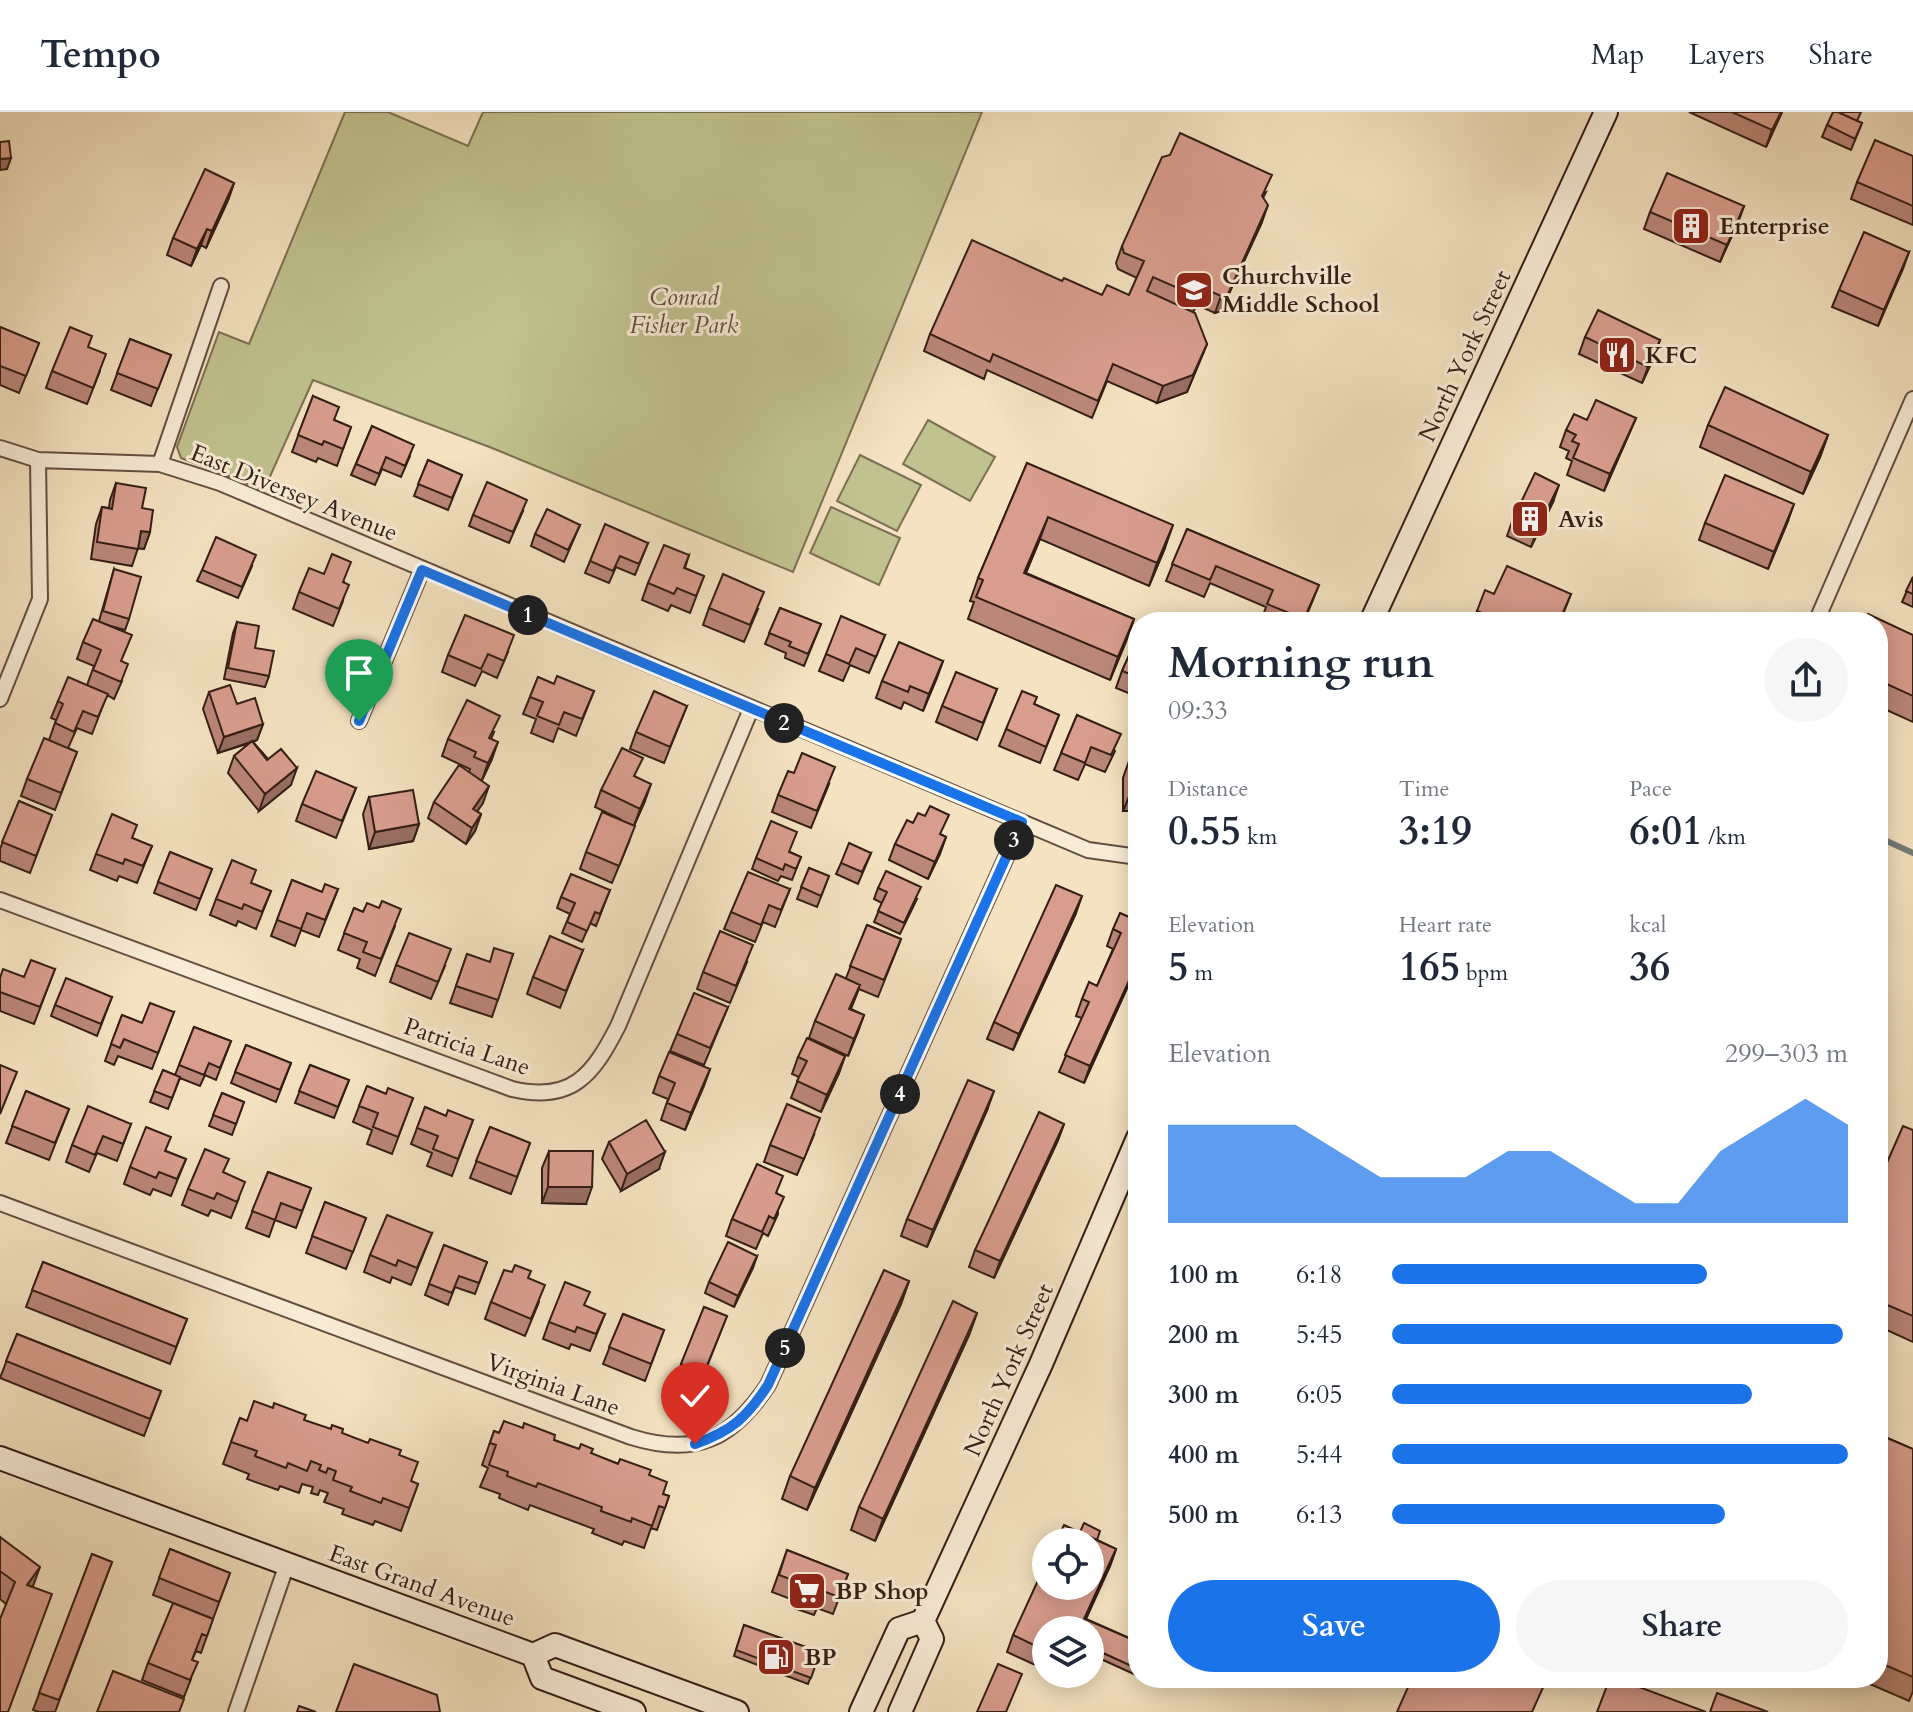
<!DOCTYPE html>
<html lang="en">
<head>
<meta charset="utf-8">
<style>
  body { margin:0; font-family:Cardo,serif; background:#f6f6f7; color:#1f2937; height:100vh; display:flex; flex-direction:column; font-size:30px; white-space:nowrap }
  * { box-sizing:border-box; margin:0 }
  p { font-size:26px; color:#747a83 }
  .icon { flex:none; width:44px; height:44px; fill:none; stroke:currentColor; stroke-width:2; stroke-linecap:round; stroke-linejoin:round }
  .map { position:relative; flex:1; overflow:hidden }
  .panel { position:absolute; left:1128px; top:500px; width:760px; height:1076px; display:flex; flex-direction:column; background:#fff; border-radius:32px; box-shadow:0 4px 20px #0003 }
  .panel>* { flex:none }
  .tools { position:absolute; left:1032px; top:1416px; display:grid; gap:16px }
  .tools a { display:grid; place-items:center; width:72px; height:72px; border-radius:50%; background:#fff; box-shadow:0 4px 20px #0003; font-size:40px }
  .pin { position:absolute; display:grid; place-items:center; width:68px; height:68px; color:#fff; margin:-82px -34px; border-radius:50% 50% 50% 0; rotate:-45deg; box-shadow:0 0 8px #0007 }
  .pin .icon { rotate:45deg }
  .km { position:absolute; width:40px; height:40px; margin:-20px; border-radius:50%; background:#222; color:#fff; font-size:22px; line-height:40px; text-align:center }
  .round { display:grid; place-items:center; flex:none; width:84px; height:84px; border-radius:42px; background:#f6f6f7 }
  .headline { display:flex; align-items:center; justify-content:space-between; height:136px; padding:0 40px }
  h1 { font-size:44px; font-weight:700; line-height:60px }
  .figures { display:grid; grid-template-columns:repeat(3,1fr); gap:12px; height:136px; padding:8px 40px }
  .figures div { display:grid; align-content:center }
  .figures b { font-size:40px; font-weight:700 }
  .figures small { font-size:22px; font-weight:400 }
  .figures p { font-size:22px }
  .chart { height:224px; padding:16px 40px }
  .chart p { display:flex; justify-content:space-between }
  .chart svg { width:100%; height:144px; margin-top:8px; fill:#1a73e8; opacity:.7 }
  .action { display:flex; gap:16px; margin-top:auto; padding:16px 40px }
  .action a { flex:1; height:92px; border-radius:48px; background:#1a73e8; color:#fff; font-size:32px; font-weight:700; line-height:92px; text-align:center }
  .action a+a { background:#f6f6f7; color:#1f2937 }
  ul { padding:0 40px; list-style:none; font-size:26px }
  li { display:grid; grid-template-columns:128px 96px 1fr; align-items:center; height:60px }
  li i { height:20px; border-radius:10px; background:#1a73e8 }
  header { display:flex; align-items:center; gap:48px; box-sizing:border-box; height:112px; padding:0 40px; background:#fff; border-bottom:2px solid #e0e1e3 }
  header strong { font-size:38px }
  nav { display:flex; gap:44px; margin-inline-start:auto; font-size:28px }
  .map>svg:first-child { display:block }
  .green { fill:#c0c28f; stroke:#7a7052; stroke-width:2 }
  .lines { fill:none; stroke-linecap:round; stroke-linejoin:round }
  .stream { stroke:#747d79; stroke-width:6 }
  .street-casing { stroke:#644f40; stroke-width:18 }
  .secondary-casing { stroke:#341e15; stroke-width:26 }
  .street { stroke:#f8ecd6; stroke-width:14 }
  .secondary { stroke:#f8ecd6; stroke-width:22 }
  .wall { fill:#bb8779; stroke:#341e15; stroke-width:2 }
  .shaded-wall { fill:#986e63; stroke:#341e15; stroke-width:2 }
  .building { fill:#d99d8d; stroke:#341e15; stroke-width:2 }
  .route-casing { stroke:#fff; stroke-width:16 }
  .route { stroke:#1a73e8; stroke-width:10 }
  .labels { text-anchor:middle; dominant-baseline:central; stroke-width:6; stroke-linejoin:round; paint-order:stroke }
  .poi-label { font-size:24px; font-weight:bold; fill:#341e15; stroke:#f8ecd6; text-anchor:start }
  .park-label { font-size:24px; font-style:italic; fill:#5e4f3a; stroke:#f8ecd6 }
  .street-label { font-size:24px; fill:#341e15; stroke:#f8ecd6 }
</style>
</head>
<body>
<header>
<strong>Tempo</strong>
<nav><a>Map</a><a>Layers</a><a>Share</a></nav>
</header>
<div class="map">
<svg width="1913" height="1600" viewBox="0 0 1913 1600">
  <rect width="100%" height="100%" fill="#f4e2c0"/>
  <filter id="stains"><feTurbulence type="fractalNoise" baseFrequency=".0025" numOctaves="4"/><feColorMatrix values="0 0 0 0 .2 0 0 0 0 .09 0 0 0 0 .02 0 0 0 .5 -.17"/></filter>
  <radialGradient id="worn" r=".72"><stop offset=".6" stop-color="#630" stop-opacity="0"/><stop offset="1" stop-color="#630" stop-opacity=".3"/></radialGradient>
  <path class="green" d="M345,0H388L468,34L483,0H982L793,460L492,336L313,268L264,378L181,346L177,335L219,220L249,232Z
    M928,308L995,345L970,389L903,352Z
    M860,343L921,373L897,419L837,389Z
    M831,395L900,426L879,473L810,441Z"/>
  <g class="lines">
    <path class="stream" d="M1878,725L1913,741"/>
    <defs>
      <path id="street" d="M0,336L38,348L160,352L220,371L1088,738L1138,745
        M160,352L221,174
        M1816,510L1913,287
        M0,587L40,487L38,348
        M359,609L422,458
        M0,788L512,977C572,991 593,963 618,914L751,597
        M0,1091L631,1325C696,1345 732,1327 768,1273L1022,710
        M236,1600L287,1452"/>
      <path id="secondary" d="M1371,510L1606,0
        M0,1346L533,1543L555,1533L737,1600
        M533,1543L542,1566L634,1600
        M861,1600L899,1517L923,1509L1041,1252L1138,1026
        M900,1600L932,1527L923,1509"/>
    </defs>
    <use href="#street" class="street-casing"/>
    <use href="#secondary" class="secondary-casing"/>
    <use href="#street" class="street"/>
    <use href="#secondary" class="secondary"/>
  </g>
  <path class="wall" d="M1689,0H1782L1766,35Z
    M1857,9L1862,11L1851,38L1822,25L1827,13Z
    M1913,44V113L1851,87L1857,70Z
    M234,71L228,88L206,136L201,133L191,154L167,143L173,126Z
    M1266,80L1263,86L1262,110L1221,199L1215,201L1197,193L1193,200L1207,232L1187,280L1157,291L1107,269L1092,306L987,258L984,267L924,239L930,222L1062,169L1102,183H1129L1137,166L1118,157L1116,151L1122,134Z
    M1744,94L1720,150L1644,117L1650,100Z
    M1909,140L1878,214L1832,195L1839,178Z
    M0,215L39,231L19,281L0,273Z
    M1585,225L1660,228L1654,245L1642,271L1579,242Z
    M130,227L171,243L151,294L111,278Z
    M88,235L100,259L87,292L46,276L52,259Z
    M313,284L334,308L351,315L337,354L318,346L316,350L292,340Z
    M1636,306L1604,379L1567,363L1572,349L1566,346L1569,339L1560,335L1566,318L1587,308Z
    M1708,313L1828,323L1820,345L1803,382L1700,335Z
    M372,314L410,344L401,365L382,357L375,373L351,363Z
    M428,348L462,363L448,398L414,384Z
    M1027,351L1165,436L1149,474L1040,427L1026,461L1134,507L1110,568L968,507L974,490L970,489L978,466Z
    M116,371L142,396L150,420L144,437L138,436L132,454L91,447L96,412L102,395L109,396L110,388Z
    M1553,390L1531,435L1507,424L1513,407Z
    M523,399L509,431L469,414L473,403Z
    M1788,409L1768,457L1699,428L1705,411Z
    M580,413L564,450L531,434L535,422Z
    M1187,417L1319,473L1304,510H1264L1261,509L1266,495L1210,471L1204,485L1166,469Z
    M648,431L635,463L616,455L609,471L585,461L590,449Z
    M689,443L685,456L704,464L690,501L671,493L668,499L642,488L648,471Z
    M252,454L238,486L197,469L202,458Z
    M114,457L129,507L125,518L107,513L121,549L122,569L114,587L107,583L92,622L77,616L68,636L77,640L55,698L21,684L27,667L49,628L56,608L51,606L58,589L87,573L94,554L77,547L83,530L99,509Z
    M1913,465V495L1902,490Z
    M344,470L343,489L333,514L293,497L299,480Z
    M1494,482H1571L1560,510H1472L1477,499Z
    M709,496L758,497L744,530L703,513Z
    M780,496L821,512L804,554L785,546L786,541L765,532Z
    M237,510L255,536L269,564L265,575L224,567L233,521Z
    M1878,510L1913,523V610L1878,594Z
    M885,523L869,561L850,553L843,569L819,559L826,542Z
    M1138,525V585L1116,576L1122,559Z
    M508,540L497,566L482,559L475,574L442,560L448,543Z
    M943,549L923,599L904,590L901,597L876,586L882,569Z
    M538,565L554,572L594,579L576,624L558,616L553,630L531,621L536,607L523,602Z
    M997,577L977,628L936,610L942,594Z
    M209,580L237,592L263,612L257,628L253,630L291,673L259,699L228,661L234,644L250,631L218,641L203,597Z
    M1034,592L1059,603L1040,651L999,634L1006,617Z
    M687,594L664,651L630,637L636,620Z
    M1077,603L1115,639L1105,660L1085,652L1078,668L1054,658Z
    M494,620L491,627L492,647L482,668L483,691L477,699L481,702L475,719L466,732L428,706L434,690L469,660L470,657L442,644L448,627Z
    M1129,649L1138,699H1123V666Z
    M636,665L645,689L634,713L629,730L612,771L580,757L586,740L620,707L595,695L601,678Z
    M829,672L811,716L772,700L778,683Z
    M356,676L336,726L296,709L302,692Z
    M369,685L419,712L413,729L369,737L363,702Z
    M19,689L52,703L30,761L0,749V737Z
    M942,723L946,725L928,767L889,748L895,732Z
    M132,726L152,734L137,771L119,764L117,769L90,758L96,742Z
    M170,740L212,757L196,798L154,781Z
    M790,740L801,745L792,768L781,764L778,769L752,757L756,746Z
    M871,741L858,772L836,762L841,751Z
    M809,756L829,764L817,795L797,787Z
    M292,768L322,780L338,777L319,825L301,818L295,834L271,824Z
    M251,771L271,779L256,817L238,809L236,814L210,803L216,787Z
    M878,776L917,787L900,822L874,810L882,791L874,787Z
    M790,777L775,815L763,810L755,830L724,817L731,800Z
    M610,778L596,814L590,811L582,830L562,821L570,802L557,796L561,785Z
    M354,796L395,814L375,864L357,856L360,847L338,838Z
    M1076,801L1013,938L987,927L994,910Z
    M1138,809V852L1084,971L1059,960L1082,906L1076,904L1082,887L1097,874L1113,837L1107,834L1113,817Z
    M867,813L901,827L878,885L859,877L851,897L864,903L848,944L809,926L815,909L846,866Z
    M583,838L560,896L527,882L533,865Z
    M467,842L489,850L513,842L492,905L450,891Z
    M747,850L730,891L697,877L703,860Z
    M396,853L445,854L431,887L390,870Z
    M55,857L34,912L0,899V866L24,865Z
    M112,885L97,924L51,904L55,893Z
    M728,895L704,953L670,939L677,922Z
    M174,900L152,957L118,944L114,953L105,949L122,903L142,911Z
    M194,915L231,929L216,968L205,963L200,974L180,966L168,997L150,990L163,958L175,963Z
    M246,933L291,951L276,990L231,971Z
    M845,944L839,961L821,1000L791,986L799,965L792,962L798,945Z
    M310,953L349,968L334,1006L295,991Z
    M710,957L685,1018L661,1008L668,987L653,981L659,964Z
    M367,974L386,982L413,986L392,1042L367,1032L372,1018L353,1010Z
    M26,979L69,997L49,1048L6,1031Z
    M222,981L244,990L232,1023L209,1014Z
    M425,995L446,1004L473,1008L452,1064L427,1054L432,1041L411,1032Z
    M988,996L927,1135L901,1124L907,1107Z
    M131,1012L117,1049L97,1041L89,1060L66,1050L72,1033Z
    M1064,1012L1058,1028L994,1166L969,1155L975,1138Z
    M490,1015L530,1031L511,1082L470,1066Z
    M1913,1018V1230L1878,1214V1071Z
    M814,1023L797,1063L764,1050L770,1033Z
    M609,1030L659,1057L621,1079L602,1047Z
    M166,1039L186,1047L171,1084L153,1077L150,1083L124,1072L130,1055Z
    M549,1039L586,1092L542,1091V1056Z
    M268,1060L311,1076L296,1116L275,1108L269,1125L246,1116Z
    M224,1061L239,1086L231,1106L211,1098L208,1104L182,1093L188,1077Z
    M777,1082L778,1102L768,1124L763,1121L756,1137L726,1124L732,1107Z
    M325,1090L366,1106L346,1157L306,1141Z
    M432,1121L411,1173L392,1165L390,1171L364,1160L370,1143Z
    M444,1133L487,1150L475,1182L455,1175L448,1193L425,1183Z
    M757,1144L734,1195L705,1181L709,1170Z
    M43,1150L187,1207L170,1252L26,1195Z
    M528,1166L539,1190L525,1224L485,1207L491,1190Z
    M909,1169L901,1192L807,1398L782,1387L790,1364Z
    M704,1195L727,1204L700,1272L677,1263Z
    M977,1201L969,1223L875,1429L851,1418L859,1395Z
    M605,1202L590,1239L571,1232L569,1237L543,1227L549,1210Z
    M623,1202L664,1218L645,1269L603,1252Z
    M1138,1208V1220L1134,1218Z
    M17,1222L161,1279L144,1324L0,1266Z
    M240,1306L247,1309L304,1308L399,1343L411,1369L418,1372L401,1419L375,1409L373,1413L342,1402L344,1397L324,1390L328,1381L320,1378L318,1383L311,1381L313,1375L302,1372L299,1381L280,1374L278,1378L247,1367L249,1362L223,1352Z
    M494,1319L499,1321L554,1328L649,1363L663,1382L669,1384L657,1418L651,1416L644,1436L624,1429L622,1433L592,1421L594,1417L530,1393L528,1398L499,1386L500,1382L480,1375L488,1356L482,1353Z
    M1878,1322L1913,1337V1579L1909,1589L1856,1566H1878Z
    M0,1425L33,1475L6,1492L0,1487Z
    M1097,1428L1116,1437L1110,1454L1086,1507L1138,1530V1564L1090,1542V1518H1046V1558L1007,1540L1013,1523Z
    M170,1437L230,1461L213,1507L153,1483Z
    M787,1438L848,1462L833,1502L817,1496L814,1503L794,1496L796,1489L772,1480Z
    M92,1442L112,1450L55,1600H39L33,1598Z
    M213,1507L201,1541L196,1539L192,1548L191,1567L184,1585L142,1568L148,1551Z
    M744,1513L820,1540L808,1572L734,1544Z"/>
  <path class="shaded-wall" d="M1781,0H1782L1766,35L1772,18Z
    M11,46L7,57L0,58V47Z
    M234,71L228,88L206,136L212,119Z
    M1268,93L1262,110L1221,199L1215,201L1221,184Z
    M1744,94L1738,111L1720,150L1727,133Z
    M207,117L201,133L191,154L197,137Z
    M1909,140L1903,157L1878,214L1884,198Z
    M1188,176L1182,193L1176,195L1182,178Z
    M1660,228L1654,245L1642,271L1648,255Z
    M1207,232L1187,280L1157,291L1163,274Z
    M1636,306L1629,322L1604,379L1610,362Z
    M1828,323L1820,345L1803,382L1811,360Z
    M1559,373L1553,390L1531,435L1537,418Z
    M1794,392L1788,409L1768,457L1774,440Z
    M1048,405L1040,427L1016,483L1024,461Z
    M1173,413L1165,436L1149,474L1157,451Z
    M141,419L150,420L144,437L135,436Z
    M1134,507L1126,530L1110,568L1118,545Z
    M943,549L937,566L923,599L929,582Z
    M263,612L257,628L218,641L224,625Z
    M498,630L492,647L482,668L488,651Z
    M297,656L291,673L259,699L265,682Z
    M651,672L645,689L634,714L640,697Z
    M489,674L483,691L467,714L473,697Z
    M1130,682H1138V699H1123Z
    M481,702L475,719L466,732L472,716Z
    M419,712L413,729L369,737L375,720Z
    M946,725L940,742L928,767L935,750Z
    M1082,784L1076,801L1013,938L1019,922Z
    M1138,849V852L1084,971L1090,954Z
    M864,903L858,920L848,944L854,927Z
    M845,944L839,961L821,1000L827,983Z
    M710,957L704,974L685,1018L691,1001Z
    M994,979L988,996L927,1135L933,1118Z
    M1064,1012L1058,1028L994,1166L1000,1149Z
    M665,1040L659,1057L621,1079L627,1062Z
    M548,1075H592L586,1092L542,1091Z
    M757,1144L753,1156L734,1195L738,1184Z
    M909,1169L901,1192L807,1398L815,1376Z
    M977,1201L969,1223L875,1429L883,1407Z
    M1116,1437L1110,1454L1080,1518H1079Z
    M40,1455L32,1477L27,1473Z"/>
  <path class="building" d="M1732,0H1781L1772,18Z
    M1833,0H1838L1862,11L1855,27L1827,13Z
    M1838,0H1861L1857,9Z
    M1180,21L1272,63L1262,84L1268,93L1228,182L1221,184L1203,176L1199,184L1188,176L1182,178L1153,165L1147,179L1195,201L1207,232L1193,263L1163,274L1113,252L1098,289L993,242L990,250L930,222L972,128L1062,169L1064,166L1102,183L1107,173L1129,183L1144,149L1124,141L1122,134L1162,45L1170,43Z
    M1875,28L1913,44V94L1857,70Z
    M9,29L11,46L0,47V30Z
    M205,57L234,71L212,119L207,117L197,137L173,126Z
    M1667,61L1744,94L1727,133L1650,100Z
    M1864,120L1909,140L1884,198L1839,178Z
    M1598,198L1660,228L1648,255L1585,225Z
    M0,215L39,231L26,264L0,254Z
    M70,215L92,224L88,235L106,242L93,276L52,259Z
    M130,227L171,243L158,277L117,261Z
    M1725,275L1828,323L1811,360L1708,313Z
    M313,284L339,295L334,308L351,315L343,337L324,329L322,333L298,323Z
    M1596,288L1636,306L1610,362L1573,346L1579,332L1572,329L1576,323L1566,318L1574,302L1587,308Z
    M372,314L414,333L405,354L386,345L379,362L356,352Z
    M428,348L462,363L452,386L418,372Z
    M1027,351L1173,413L1157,451L1048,405L1024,461L1134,507L1118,545L976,485L983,468L978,466Z
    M1535,361L1559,373L1537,418L1513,407Z
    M1725,363L1794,392L1774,440L1705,411Z
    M487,370L527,388L513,420L473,403Z
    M116,371L146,376L142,396L153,398L150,420L141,419L138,437L97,430L102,395L112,397Z
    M547,397L580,413L568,438L535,422Z
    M605,412L648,431L639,452L620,444L613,459L590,449Z
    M1187,417L1319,473L1304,507L1267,492L1273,478L1216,454L1210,468L1172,452Z
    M216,425L256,443L242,475L202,458Z
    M664,433L689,443L684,456L704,464L696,484L677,476L674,482L648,471Z
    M332,442L351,450L343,470L349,473L339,497L299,480L309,456L324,462Z
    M1507,454L1571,482L1559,510H1503L1477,499L1485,478L1494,482Z
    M114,457L141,465L129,507L103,499Z
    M723,462L764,480L750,513L709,496Z
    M1913,465V482L1906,479Z
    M780,496L821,512L808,542L789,534L791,530L769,521Z
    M1868,502L1913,523V584L1878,568V510H1864Z
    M465,503L514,523L504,549L488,542L481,557L448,543Z
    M841,504L885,523L876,545L856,536L849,552L826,542Z
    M93,507L132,523L121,549L128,552L121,570L93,558L101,538L83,530Z
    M237,510L259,514L255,536L274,539L269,564L228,556Z
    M1137,525H1138V565L1122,559Z
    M899,530L943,549L929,582L910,574L908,580L882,569Z
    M956,560L997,577L983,611L942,594Z
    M557,564L594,579L582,607L564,600L559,613L537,604L543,590L530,585L538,565L554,572Z
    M68,565L108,582L98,605L83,599L74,620L55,611L63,592L58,589Z
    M230,573L237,592L255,586L263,612L224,625L209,580Z
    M654,579L687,594L670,635L636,620Z
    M1022,579L1037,585L1034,592L1059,603L1046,635L1006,617Z
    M467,588L500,604L489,626L498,630L488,651L474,645L476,640L448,627Z
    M1077,603L1121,622L1111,643L1091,635L1085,651L1061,641Z
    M44,626L77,640L61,681L27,667Z
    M252,629L267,648L281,637L297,656L265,682L234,644Z
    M622,636L643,646L634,664L651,672L640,697L601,678Z
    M802,641L835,655L817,699L778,683L788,659L794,661Z
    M1129,649H1138V682H1130Z
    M459,653L489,674L473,697L481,702L472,716L434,690Z
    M316,659L356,676L342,709L302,692Z
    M413,678L419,712L375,720L369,685Z
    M19,689L52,703L36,744L2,730Z
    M930,694L949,703L940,722L946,725L935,750L895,732L907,708L913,711L918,701L925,704Z
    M602,700L635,714L619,754L586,740Z
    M112,702L137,713L132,726L152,734L143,754L125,747L123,752L96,742Z
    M771,709L797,720L789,740L801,745L796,757L785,752L783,758L756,746Z
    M849,731L871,741L862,760L841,751Z
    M1878,732L1887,736L1878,757Z
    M170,740L212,757L200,787L158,770Z
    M232,748L256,758L251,771L271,779L262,800L244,792L242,797L216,787Z
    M809,756L829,764L821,784L801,775Z
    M886,759L921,775L904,811L878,799L887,780L878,776Z
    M748,760L790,777L781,798L769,793L761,813L731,800Z
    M571,762L610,778L600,802L595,800L587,819L567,810L575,791L561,785Z
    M292,768L322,780L325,772L338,777L325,808L307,801L301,817L277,808Z
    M1056,773L1082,784L1019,922L994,910Z
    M382,789L401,797L381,847L363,840L367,830L344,821L354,796L363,800L367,791L379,796Z
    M1120,801L1138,809V849L1090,954L1065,943L1089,890L1082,887L1089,870L1097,874L1121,821L1113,817Z
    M867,813L901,827L884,868L850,854Z
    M720,819L753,833L736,874L703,860Z
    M409,821L451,837L438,870L396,853Z
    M550,824L583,838L566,879L533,865Z
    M494,836L513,842L498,888L456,874L467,842L490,850Z
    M31,848L55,857L40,895L0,880V866L3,857L24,865Z
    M836,862L860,873L849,897L864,903L854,927L815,909Z
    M66,866L112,885L101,912L55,893Z
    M694,881L728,895L710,936L677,922Z
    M150,891L174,900L158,941L124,927L120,936L111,932L122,903L142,911Z
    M194,915L231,929L220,956L209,951L204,963L179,953Z
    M807,926L845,944L827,983L797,969L807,949L798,945Z
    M246,933L291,951L280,978L235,960Z
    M669,940L710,957L691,1001L667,991L675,971L659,964Z
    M0,953L17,960L0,1002Z
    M310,953L349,968L338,995L299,979Z
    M163,958L180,965L172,986L154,979Z
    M968,968L994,979L933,1118L907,1107Z
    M367,974L386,982L388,976L413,986L398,1025L373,1015L378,1001L359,994Z
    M26,979L69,997L55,1031L12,1014Z
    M222,981L244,990L236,1012L213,1003Z
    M787,992L820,1006L804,1047L770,1033Z
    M88,994L131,1012L123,1032L103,1024L95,1043L72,1033Z
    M425,995L446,1004L448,998L473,1008L458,1047L433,1037L438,1024L417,1016Z
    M1039,1000L1064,1012L1000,1149L975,1138Z
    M646,1008L665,1040L627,1062L609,1030Z
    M1903,1014L1913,1018V1204L1878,1189V1071Z
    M146,1015L171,1025L165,1039L186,1047L177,1067L159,1060L156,1066L130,1055Z
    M490,1015L530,1031L517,1065L476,1049Z
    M205,1037L229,1047L223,1060L245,1070L237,1090L217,1081L214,1087L188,1077Z
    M549,1039H593L592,1075H548Z
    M757,1052L783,1064L776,1081L784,1085L774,1107L769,1104L762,1120L732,1107Z
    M268,1060L311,1076L302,1099L281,1091L275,1108L252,1099Z
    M325,1090L366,1106L353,1140L312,1124Z
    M387,1103L432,1121L417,1156L398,1148L396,1154L370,1143Z
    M728,1130L757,1144L738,1184L709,1170Z
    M444,1133L487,1150L479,1171L459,1164L452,1181L429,1172Z
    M43,1150L187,1207L176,1235L32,1178Z
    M515,1153L531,1159L528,1166L545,1173L531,1207L491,1190L504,1158L512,1160Z
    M884,1158L909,1169L815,1376L790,1364Z
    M565,1170L590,1180L584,1193L605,1202L596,1222L577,1215L575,1220L549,1210Z
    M953,1189L977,1201L883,1407L859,1395Z
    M704,1195L727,1204L704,1261L681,1252Z
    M623,1202L664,1218L651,1252L609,1235Z
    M17,1222L161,1279L150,1307L6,1249Z
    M254,1289L273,1296L274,1291L306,1303L304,1308L331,1317L332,1313L343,1317L342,1321L368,1331L370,1327L401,1338L399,1343L418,1350L411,1369L418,1372L409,1396L383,1386L381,1391L350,1379L352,1375L333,1368L336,1359L328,1356L326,1361L319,1358L321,1353L311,1349L307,1359L288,1351L286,1356L255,1344L257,1339L231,1330L240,1306L247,1309Z
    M504,1309L523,1316L524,1311L555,1323L554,1328L579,1337L581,1332L593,1337L591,1341L618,1352L620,1347L651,1358L649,1363L667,1370L663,1382L669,1384L665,1396L659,1394L652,1414L632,1406L631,1410L601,1399L602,1395L538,1371L536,1375L507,1364L508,1360L489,1353L496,1333L490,1331L494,1319L499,1321Z
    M1878,1322L1913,1337V1565L1878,1550Z
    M1084,1411L1100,1419L1097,1428L1080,1420Z
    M1064,1413L1116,1437L1079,1518H1046V1539L1013,1523L1046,1451V1474H1090V1430H1056Z
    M0,1425L40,1455L27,1473L52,1482L8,1600H0V1507L15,1470L0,1459Z
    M170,1437L230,1461L219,1490L159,1466Z
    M787,1438L848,1462L839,1485L823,1479L820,1487L800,1479L803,1472L779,1463Z
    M92,1442L112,1450L59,1588L39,1581Z
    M173,1491L213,1507L207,1524L202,1522L192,1548L198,1550L190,1568L148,1551Z
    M1085,1507L1138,1530V1557L1090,1535V1518H1080Z
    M744,1513L820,1540L811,1566L736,1538Z
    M354,1552L437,1583L440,1600H336Z
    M998,1552L1022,1562L1006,1600H977Z
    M113,1559L184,1587L179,1600H97Z
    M1412,1566H1533L1545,1571L1532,1600H1397Z
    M1610,1566H1615L1706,1600H1597Z
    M1717,1581L1768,1600H1710Z
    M299,1594L316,1600H297Z"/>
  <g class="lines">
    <defs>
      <path id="route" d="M359,609L422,458L1022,710L768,1273C747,1305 732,1319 695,1332"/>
    </defs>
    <use href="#route" class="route-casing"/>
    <use href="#route" class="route"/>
  </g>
  <defs>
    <symbol id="building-square" viewBox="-11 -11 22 22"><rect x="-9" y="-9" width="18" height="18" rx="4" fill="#8f2418" stroke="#f8ecd6"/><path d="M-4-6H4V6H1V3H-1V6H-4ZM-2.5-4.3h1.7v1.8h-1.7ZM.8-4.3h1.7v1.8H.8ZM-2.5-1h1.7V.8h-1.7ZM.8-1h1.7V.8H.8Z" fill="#fff"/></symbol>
    <symbol id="school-square" viewBox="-11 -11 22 22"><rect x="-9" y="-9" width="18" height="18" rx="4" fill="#8f2418" stroke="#f8ecd6"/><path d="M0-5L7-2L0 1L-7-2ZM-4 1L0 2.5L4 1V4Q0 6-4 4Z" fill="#fff"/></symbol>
    <symbol id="restaurant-square" viewBox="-11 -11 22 22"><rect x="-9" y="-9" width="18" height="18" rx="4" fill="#8f2418" stroke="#f8ecd6"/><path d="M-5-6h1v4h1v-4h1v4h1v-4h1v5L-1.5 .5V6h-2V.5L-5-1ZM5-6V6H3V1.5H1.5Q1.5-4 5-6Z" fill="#fff"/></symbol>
    <symbol id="supermarket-square" viewBox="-11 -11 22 22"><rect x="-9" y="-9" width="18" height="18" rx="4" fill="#8f2418" stroke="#f8ecd6"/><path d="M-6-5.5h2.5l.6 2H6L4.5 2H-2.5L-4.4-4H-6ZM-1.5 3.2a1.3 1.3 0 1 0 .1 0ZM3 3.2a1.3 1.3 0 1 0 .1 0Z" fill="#fff"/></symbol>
    <symbol id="fuel-square" viewBox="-11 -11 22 22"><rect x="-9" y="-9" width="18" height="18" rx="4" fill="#8f2418" stroke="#f8ecd6"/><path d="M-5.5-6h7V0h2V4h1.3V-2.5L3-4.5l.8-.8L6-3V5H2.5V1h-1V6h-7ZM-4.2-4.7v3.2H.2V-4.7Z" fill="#fff"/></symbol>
  </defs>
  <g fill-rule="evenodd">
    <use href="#building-square" x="1669" y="92" width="44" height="44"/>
    <use href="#school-square" x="1172" y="156" width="44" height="44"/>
    <use href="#restaurant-square" x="1595" y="221" width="44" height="44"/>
    <use href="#building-square" x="1508" y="385" width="44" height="44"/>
    <use href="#supermarket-square" x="785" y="1457" width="44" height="44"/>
    <use href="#fuel-square" x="754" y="1523" width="44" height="44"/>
  </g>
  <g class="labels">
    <g class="poi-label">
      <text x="1719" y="114">Enterprise</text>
      <text x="1222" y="164">Churchville<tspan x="1222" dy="28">Middle School</tspan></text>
      <text x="1645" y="243">KFC</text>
      <text x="1558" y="407">Avis</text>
      <text x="835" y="1479">BP Shop</text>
      <text x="804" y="1545">BP</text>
    </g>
    <g class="park-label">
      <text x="684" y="185">Conrad<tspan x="684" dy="28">Fisher Park</tspan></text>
    </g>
    <g class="street-label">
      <text transform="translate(1465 244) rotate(-65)">North York Street</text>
      <text transform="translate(294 381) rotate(22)">East Diversey Avenue</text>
      <text transform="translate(467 935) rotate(19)">Patricia Lane</text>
      <text transform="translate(1009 1258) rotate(-66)">North York Street</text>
      <text transform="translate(553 1273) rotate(20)">Virginia Lane</text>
      <text transform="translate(422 1474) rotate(20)">East Grand Avenue</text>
    </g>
  </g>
  <rect width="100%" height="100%" filter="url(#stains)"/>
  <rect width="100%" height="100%" fill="url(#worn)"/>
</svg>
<div class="tools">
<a><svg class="icon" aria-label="locate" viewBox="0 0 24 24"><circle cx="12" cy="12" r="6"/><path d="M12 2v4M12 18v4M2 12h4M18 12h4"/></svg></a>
<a><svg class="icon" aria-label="layers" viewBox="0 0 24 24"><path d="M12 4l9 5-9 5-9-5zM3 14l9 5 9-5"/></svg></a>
</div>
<div class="pin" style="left:359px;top:609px;background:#1e9e55"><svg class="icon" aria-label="arrive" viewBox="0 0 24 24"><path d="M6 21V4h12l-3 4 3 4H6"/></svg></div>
<div class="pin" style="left:695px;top:1332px;background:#d93025"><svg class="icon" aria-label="check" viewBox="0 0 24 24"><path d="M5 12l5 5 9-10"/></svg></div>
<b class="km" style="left:528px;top:503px">1</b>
<b class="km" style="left:784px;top:611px">2</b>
<b class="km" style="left:1014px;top:728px">3</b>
<b class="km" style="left:900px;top:982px">4</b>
<b class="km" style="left:785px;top:1236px">5</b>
<section class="panel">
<div class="headline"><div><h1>Morning run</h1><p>09:33</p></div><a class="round"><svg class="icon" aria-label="share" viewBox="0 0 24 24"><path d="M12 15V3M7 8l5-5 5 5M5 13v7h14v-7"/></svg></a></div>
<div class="figures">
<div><p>Distance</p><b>0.55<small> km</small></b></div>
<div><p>Time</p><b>3:19</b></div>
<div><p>Pace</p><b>6:01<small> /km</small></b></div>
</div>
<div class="figures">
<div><p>Elevation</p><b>5<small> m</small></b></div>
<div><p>Heart rate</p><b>165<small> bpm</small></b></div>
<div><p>kcal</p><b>36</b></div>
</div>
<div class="chart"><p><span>Elevation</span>299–303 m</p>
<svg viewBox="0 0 160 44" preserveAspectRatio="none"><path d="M0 44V14L10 14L20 14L30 14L40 22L50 30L60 30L70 30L80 22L90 22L100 30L110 38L120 38L130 22L140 14L150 6L160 14V44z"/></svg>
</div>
<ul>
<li><b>100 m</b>6:18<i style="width:69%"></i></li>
<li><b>200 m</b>5:45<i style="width:99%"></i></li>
<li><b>300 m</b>6:05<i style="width:79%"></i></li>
<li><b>400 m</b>5:44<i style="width:100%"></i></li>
<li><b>500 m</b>6:13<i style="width:73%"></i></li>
</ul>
<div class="action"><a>Save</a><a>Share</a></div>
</section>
</div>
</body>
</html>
